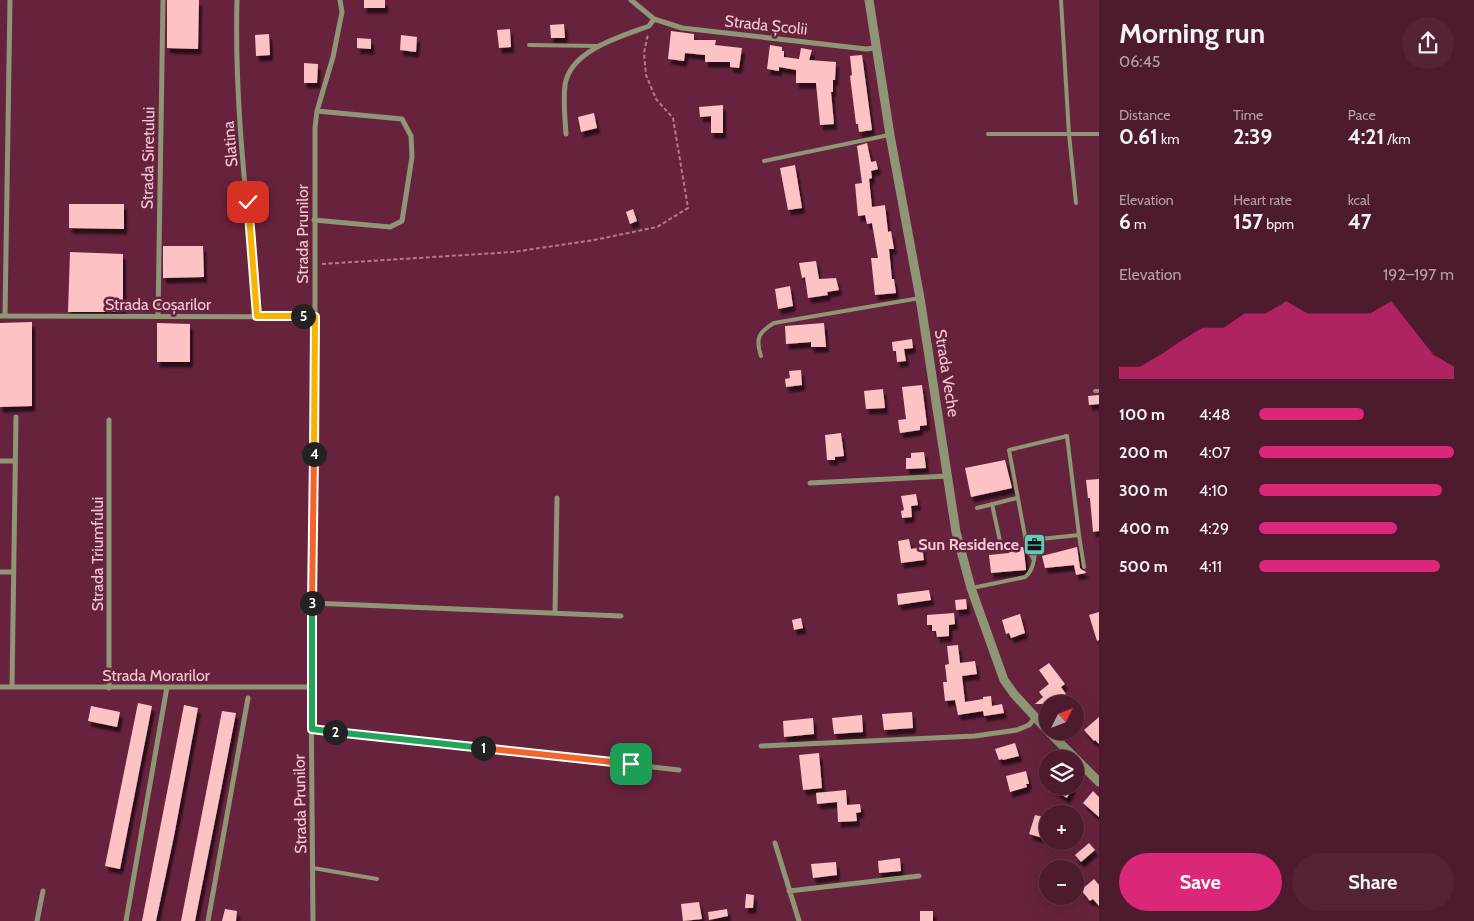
<!DOCTYPE html>
<html lang="en">
<head>
<meta charset="utf-8">
<style>
  body { margin:0; font-family:Cabin,sans-serif; background:#542336; color:#f1f3f6; height:100vh; display:flex; flex-direction:column; font-size:19px; white-space:nowrap }
  * { box-sizing:border-box; margin:0 }
  p { font-size:16px; color:#b3a1aa }
  .icon { flex:none; width:28px; height:28px; fill:none; stroke:currentColor; stroke-width:2; stroke-linecap:round; stroke-linejoin:round }
  .map { position:relative; flex:1; overflow:hidden }
  .panel { display:flex; flex-direction:column; background:#4d1a2e; width:375px }
  .panel>* { flex:none }
  .needle { width:32px; rotate:48deg }
  .controls { position:absolute; left:1039px; top:695px; display:grid; gap:10px }
  .controls a { display:grid; place-items:center; width:45px; height:45px; border-radius:50%; background:#4d1a2e; box-shadow:0 5px 20px #0002,0 0 0 1px #64384a; font-size:25px }
  .pin { position:absolute; display:grid; place-items:center; width:42px; height:42px; color:#fff; margin:-21px; border-radius:10px; box-shadow:0 2px 8px #0006 }
  .km { position:absolute; width:25px; height:25px; margin:-12px; border-radius:50%; background:#222; color:#fff; font-size:14px; line-height:25px; text-align:center }
  .round { display:grid; place-items:center; flex:none; width:52px; height:52px; border-radius:26px; background:#542336 }
  .overview { display:flex; align-items:center; justify-content:space-between; height:85px; padding:0 20px }
  h1 { font-size:28px; font-weight:700; line-height:38px }
  .metrics { display:grid; grid-template-columns:repeat(3,1fr); gap:8px; height:85px; padding:5px 20px }
  .metrics div { display:grid; align-content:center }
  .metrics b { font-size:21px; font-weight:700 }
  .metrics small { font-size:14px; font-weight:400 }
  .metrics p { font-size:14px }
  .chart { height:140px; padding:10px 20px }
  .chart p { display:flex; justify-content:space-between }
  .chart svg { width:100%; height:90px; margin-top:5px; fill:#db2777; opacity:.7 }
  .action { display:flex; gap:10px; margin-top:auto; padding:10px 20px }
  .action a { flex:1; height:58px; border-radius:30px; background:#db2777; color:#fff; font-size:20px; font-weight:700; line-height:58px; text-align:center }
  .action a+a { background:#542336; color:#f1f3f6 }
  ul { padding:0 20px; list-style:none; font-size:16px }
  li { display:grid; grid-template-columns:80px 60px 1fr; align-items:center; height:38px }
  li i { height:12px; border-radius:6px; background:#db2777 }
  main { display:flex; flex:1; min-height:0 }
  .map>svg:first-child { display:block }
  .building { fill:#fdc3c4; filter:url(#shadow) }
  .lines { fill:none; stroke-linecap:round; stroke-linejoin:round }
  .path { stroke:#b27b8f; stroke-width:2; stroke-dasharray:4 2.5; stroke-linecap:butt }
  .service { stroke:#8f9676; stroke-width:4 }
  .minor { stroke:#8f9676; stroke-width:5 }
  .tertiary { stroke:#8f9676; stroke-width:9 }
  .split-1-casing { stroke:#fff; stroke-width:10 }
  .split-2-casing { stroke:#fff; stroke-width:10 }
  .split-3-casing { stroke:#fff; stroke-width:10 }
  .split-4-casing { stroke:#fff; stroke-width:10 }
  .split-5-casing { stroke:#fff; stroke-width:10 }
  .split-6-casing { stroke:#fff; stroke-width:10 }
  .split-1 { stroke:#f0652b; stroke-width:6 }
  .split-2 { stroke:#22a559; stroke-width:6 }
  .split-3 { stroke:#22a559; stroke-width:6 }
  .split-4 { stroke:#f0652b; stroke-width:6 }
  .split-5 { stroke:#f5b400; stroke-width:6 }
  .split-6 { stroke:#f5b400; stroke-width:6 }
  .labels { text-anchor:middle; dominant-baseline:central; stroke-width:5; stroke-linejoin:round; paint-order:stroke }
  .street-label { font-size:16px; fill:#f3c8d5; stroke:#67233e }
  .poi-label { font-size:16px; font-weight:bold; fill:#f3c8d5; stroke:#67233e; text-anchor:end }
</style>
</head>
<body>
<main>
<div class="map">
<svg width="1099" height="921" viewBox="0 0 1099 921">
  <defs>
    <filter id="shadow"><feDropShadow dx="3" dy="5.5" stdDeviation="1" flood-color="#0009"/></filter>
  </defs>
  <rect width="100%" height="100%" fill="#67233e"/>
  <path class="building" d="M167,0H199L198,49L167,48Z
    M364,0H385V8H364Z
    M564,24L565,38H551L550,25Z
    M510,29L511,47L499,48L497,30Z
    M671,31L694,34V40H716L715,45L742,48L739,68L730,67V62H705V55L685,53L684,61L668,59Z
    M269,34L270,55L256,56L255,35Z
    M401,35L417,37L416,52L400,50Z
    M357,38L371,39V49L357,48Z
    M770,45L782,47V51H784V57L799,59L801,48L812,50L809,60L836,62L835,80H833V92H831L834,124L820,125L816,83H796V70L779,67V71L767,69Z
    M862,55L872,130L859,132L858,124H856L850,76L852,75L850,56Z
    M304,63L318,64L317,83H304Z
    M723,105V133H711V116L700,117L699,107Z
    M594,113L597,128L581,132L578,117Z
    M867,143L871,162L876,161L878,169L871,171L872,178L869,179L872,207L885,205L888,232L891,231L894,249H889L892,279H894L896,293L875,295L871,258H878L872,223L867,224L865,215L858,216L855,184L862,183L857,146Z
    M795,165L802,208L788,210L780,168Z
    M69,204H124V229L69,228Z
    M633,209L637,221L630,224L626,212Z
    M163,246H203L204,277L163,278Z
    M70,252L123,254V312H68Z
    M816,261L819,279L836,278L839,290L827,292L828,295L808,298L805,277L802,278L799,263Z
    M790,286L793,306L778,309L775,289Z
    M32,322V406L0,407V323Z
    M157,323L190,324V362H157Z
    M824,323L826,347H811V342L786,344L785,326Z
    M912,339L913,348L904,349L906,361L897,362L896,351H893L892,342Z
    M801,370L802,385L786,387L785,379L790,378L789,371Z
    M922,385L927,425L920,426V430L900,433L898,420L906,419L902,387Z
    M883,389L885,408L866,409L864,391Z
    M1099,395V404L1089,405L1088,396Z
    M841,433L844,456L835,457V460H827L825,435Z
    M924,452L926,468L906,469V458H911V453Z
    M1005,460L1012,488L971,497L965,468Z
    M1099,479V531L1093,532L1090,498H1088L1086,480Z
    M916,494L918,505L911,506L912,517L902,518L901,511L904,510L901,496Z
    M909,539L911,549L922,547L924,560L901,563L898,541Z
    M1019,543V547H1023L1024,550L1026,570L991,573L989,555L1009,553V544Z
    M1077,547L1080,568L1082,570L1085,571L1086,573L1076,575L1074,565L1045,568L1042,556Z
    M929,590L931,600L898,605L897,594Z
    M966,599L967,609L956,610L955,600Z
    M1099,612V640L1097,641L1089,615Z
    M954,613L955,624L949,625V636L937,637L936,631H932V625H927V615Z
    M1020,614L1025,633L1011,638L1009,633L1006,634L1002,620Z
    M801,618L803,628L794,630L792,620Z
    M958,645L960,663L975,661L977,674L962,676L965,702L983,699V697L991,696L992,706L1002,704L1004,713L984,716L983,711L958,715L955,700L945,701L943,682H947L945,665L949,664L947,646Z
    M1049,663L1065,684L1061,687L1066,694L1054,704H1035L1043,697L1039,692L1049,684L1039,670Z
    M138,703L152,706L120,869L105,866Z
    M184,705L198,708L174,836L156,921H142Z
    M91,706L120,712L117,727L88,721Z
    M222,711L236,713L221,790L195,921H181Z
    M912,712L913,728L884,730L882,714Z
    M862,715L863,732L834,734L832,718Z
    M1099,717V744L1095,740L1094,741L1084,730Z
    M813,718L814,734L784,737L783,721Z
    M1015,743L1019,756L1003,760L1002,759L999,760L995,749Z
    M819,753L822,788L803,790L799,755Z
    M1026,771L1029,784H1026L1027,787L1010,792L1006,776Z
    M1047,786H1073L1067,798Z
    M846,790L847,805L860,804L861,812L856,813L857,821L838,822L837,802L817,804L816,793Z
    M1093,791L1099,797V817L1083,803Z
    M1035,815L1048,818L1046,839L1029,834Z
    M1089,843L1095,850L1081,862L1075,855Z
    M900,858L901,871L879,873L878,861Z
    M836,862L837,875L813,878L811,864Z
    M1094,879L1099,885V906L1093,899L1090,901L1081,890Z
    M746,894L754,895L753,908H745Z
    M699,902L702,919L683,921L681,904Z
    M225,909L237,911L236,921H222Z
    M727,909L728,916L709,920L708,912Z
    M920,911H933V921H920Z"/>
  <g class="lines">
    <path class="path" d="M322,264L513,252L594,240L657,227L688,208L673,118L656,99L646,75L644,53L648,34"/>
    <path class="service" d="M1061,0L1069,134L1076,203
      M529,45L598,46
      M988,134H1099
      M764,161L889,135
      M761,356C755,338 759,332 774,323L920,298
      M1095,391H1099
      M992,504L1000,541
      M977,508L1017,498
      M1034,560L1027,547L1009,450L1067,436L1079,535L1084,567
      M972,588L1025,577C1037,568 1032,552 1040,539L1079,535
      M313,868L377,879"/>
    <path class="minor" d="M237,0C234,105 248,211 257,316
      M631,0L654,19L682,28L866,49L876,48
      M566,134C565,118 563,101 565,85C570,50 622,36 649,26L654,19
      M314,220L390,227L402,221L412,157L411,136L402,119L317,111
      M0,316L315,317
      M5,316L10,0
      M158,316L163,0
      M109,420V688
      M0,461H15
      M810,483L948,476
      M0,572H13
      M312,603L621,616
      M555,613L557,498
      M0,687H311
      M12,687L16,417
      M312,729L679,770
      M761,746L975,736L1017,730L1029,725L1035,718
      M775,843L799,921
      M789,891L919,876
      M37,921L43,891
      M126,921L167,687
      M208,921L248,698
      M313,921L311,687L315,317V128L317,111L333,57L342,12L340,0"/>
    <path class="tertiary" d="M869,0L890,135L920,298L956,532L971,588L1004,680L1014,694L1048,731
      M1048,731L1099,782"/>
  </g>
  <g class="lines">
    <defs>
      <path id="split-1" d="M483,748L631,764"/>
      <path id="split-2" d="M335,732L483,748"/>
      <path id="split-3" d="M312,603V729L335,732"/>
      <path id="split-4" d="M312,603L314,454"/>
      <path id="split-5" d="M303,316L315,317L314,454"/>
      <path id="split-6" d="M248,202L257,316H303"/>
    </defs>
    <use href="#split-1" class="split-1-casing"/>
    <use href="#split-2" class="split-2-casing"/>
    <use href="#split-3" class="split-3-casing"/>
    <use href="#split-4" class="split-4-casing"/>
    <use href="#split-5" class="split-5-casing"/>
    <use href="#split-6" class="split-6-casing"/>
    <use href="#split-1" class="split-1"/>
    <use href="#split-2" class="split-2"/>
    <use href="#split-3" class="split-3"/>
    <use href="#split-4" class="split-4"/>
    <use href="#split-5" class="split-5"/>
    <use href="#split-6" class="split-6"/>
  </g>
  <defs>
    <symbol id="office-square" viewBox="-11 -11 22 22"><rect x="-9" y="-9" width="18" height="18" rx="4" fill="#5eceb7" stroke="#67233e"/><path d="M-6-3h4V-5.5h4V-3h4V5H-6ZM-1-4.5V-3h2v-1.5ZM-6 0V1H6V0Z" fill="#111"/></symbol>
  </defs>
  <g fill-rule="evenodd">
    <use href="#office-square" x="1022" y="532" width="25" height="25"/>
  </g>
  <g class="labels">
    <g class="street-label">
      <text transform="translate(766 25) rotate(6)">Strada Școlii</text>
      <text transform="translate(230 144) rotate(-95)">Slatina</text>
      <text transform="translate(148 158) rotate(-89)">Strada Siretului</text>
      <text transform="translate(302 234) rotate(-90)">Strada Prunilor</text>
      <text x="158" y="304">Strada Coșarilor</text>
      <text transform="translate(947 373) rotate(81)">Strada Veche</text>
      <text transform="translate(97 554) rotate(-90)">Strada Triumfului</text>
      <text x="156" y="675">Strada Morarilor</text>
      <text transform="translate(300 804) rotate(-91)">Strada Prunilor</text>
    </g>
    <g class="poi-label">
      <text x="1019" y="544">Sun Residence</text>
    </g>
  </g>
</svg>
<div class="controls">
<a><svg class="needle" viewBox="-14 -14 28 28"><path d="M0-13l5 13h-10z" fill="#e53935"/><path d="M0 13l5-13h-10z" fill="#b3a1aa"/></svg></a>
<a><svg class="icon" aria-label="layers" viewBox="0 0 24 24"><path d="M12 4l9 5-9 5-9-5zM3 14l9 5 9-5"/></svg></a>
<a>+</a>
<a>−</a>
</div>
<div class="pin" style="left:631px;top:764px;background:#1e9e55"><svg class="icon" aria-label="arrive" viewBox="0 0 24 24"><path d="M6 21V4h12l-3 4 3 4H6"/></svg></div>
<div class="pin" style="left:248px;top:202px;background:#d93025"><svg class="icon" aria-label="check" viewBox="0 0 24 24"><path d="M5 12l5 5 9-10"/></svg></div>
<b class="km" style="left:483px;top:748px">1</b>
<b class="km" style="left:335px;top:732px">2</b>
<b class="km" style="left:312px;top:603px">3</b>
<b class="km" style="left:314px;top:454px">4</b>
<b class="km" style="left:303px;top:316px">5</b>
</div>
<section class="panel">
<div class="overview"><div><h1>Morning run</h1><p>06:45</p></div><a class="round"><svg class="icon" aria-label="share" viewBox="0 0 24 24"><path d="M12 15V3M7 8l5-5 5 5M5 13v7h14v-7"/></svg></a></div>
<div class="metrics">
<div><p>Distance</p><b>0.61<small> km</small></b></div>
<div><p>Time</p><b>2:39</b></div>
<div><p>Pace</p><b>4:21<small> /km</small></b></div>
</div>
<div class="metrics">
<div><p>Elevation</p><b>6<small> m</small></b></div>
<div><p>Heart rate</p><b>157<small> bpm</small></b></div>
<div><p>kcal</p><b>47</b></div>
</div>
<div class="chart"><p><span>Elevation</span>192–197 m</p>
<svg viewBox="0 0 160 44" preserveAspectRatio="none"><path d="M0 44V38L10 38L20 32L30 25L40 19L50 19L60 12L70 12L80 6L90 12L100 12L110 12L120 12L130 6L140 19L150 32L160 38V44z"/></svg>
</div>
<ul>
<li><b>100 m</b>4:48<i style="width:54%"></i></li>
<li><b>200 m</b>4:07<i style="width:100%"></i></li>
<li><b>300 m</b>4:10<i style="width:94%"></i></li>
<li><b>400 m</b>4:29<i style="width:71%"></i></li>
<li><b>500 m</b>4:11<i style="width:93%"></i></li>
</ul>
<div class="action"><a>Save</a><a>Share</a></div>
</section>
</main>
</body>
</html>
